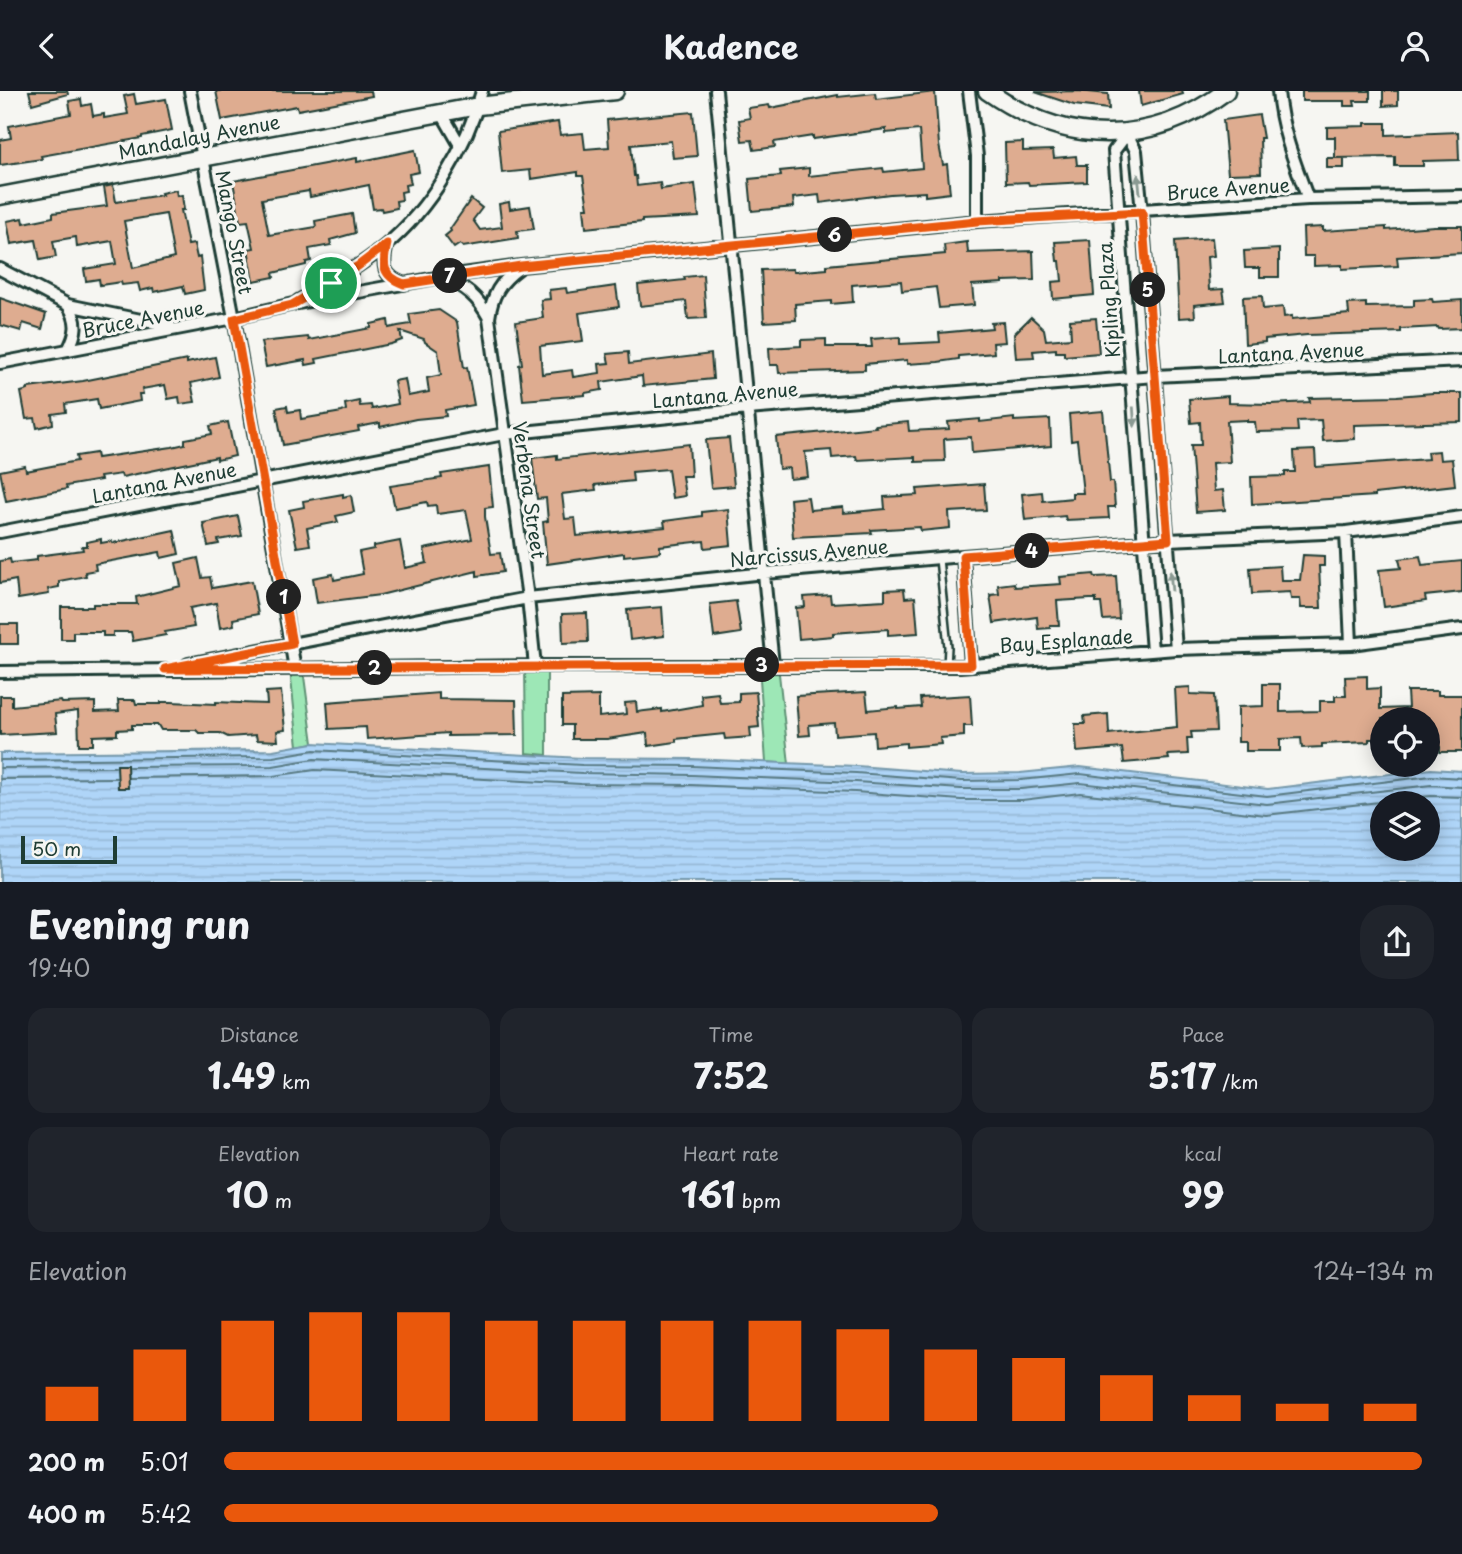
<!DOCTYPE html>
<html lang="en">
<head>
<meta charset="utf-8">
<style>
  body { margin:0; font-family:"Playpen Sans",sans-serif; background:#20242c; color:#f1f3f6; height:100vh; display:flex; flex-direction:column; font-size:26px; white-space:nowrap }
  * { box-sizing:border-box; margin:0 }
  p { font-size:23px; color:#9ea1a6 }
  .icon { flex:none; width:38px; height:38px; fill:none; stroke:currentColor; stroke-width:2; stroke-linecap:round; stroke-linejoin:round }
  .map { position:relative; height:791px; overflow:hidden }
  .side { display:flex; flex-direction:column; background:#171b24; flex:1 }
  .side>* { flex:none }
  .fabs { position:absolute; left:1370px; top:616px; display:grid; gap:14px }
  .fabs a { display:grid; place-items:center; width:70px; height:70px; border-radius:50%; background:#171b24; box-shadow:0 4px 18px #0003; font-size:35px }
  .scale { position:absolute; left:21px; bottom:18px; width:96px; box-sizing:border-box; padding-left:7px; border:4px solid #1f3d34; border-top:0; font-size:19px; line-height:24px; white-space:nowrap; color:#1f3d34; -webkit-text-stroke:5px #f6f6f2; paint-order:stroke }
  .pin { position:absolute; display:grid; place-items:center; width:60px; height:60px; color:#fff; margin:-30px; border:4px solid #fff; border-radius:50%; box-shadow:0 2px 7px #0007 }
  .km { position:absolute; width:35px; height:35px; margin:-18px; border-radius:50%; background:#222; color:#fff; font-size:19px; line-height:35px; text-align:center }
  .round { display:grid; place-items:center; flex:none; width:74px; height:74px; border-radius:28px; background:#20242c }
  .summary { display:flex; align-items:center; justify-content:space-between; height:119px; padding:0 28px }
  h1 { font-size:38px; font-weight:700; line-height:52px }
  .stats { display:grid; grid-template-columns:repeat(3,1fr); gap:10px; height:119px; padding:7px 28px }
  .stats div { display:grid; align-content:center; border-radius:18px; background:#20242c; text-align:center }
  .stats b { font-size:35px; font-weight:700 }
  .stats small { font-size:19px; font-weight:400 }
  .stats p { font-size:19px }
  .chart { height:196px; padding:14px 28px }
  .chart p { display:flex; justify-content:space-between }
  .chart svg { width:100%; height:126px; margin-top:7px; stroke:#ea580c; stroke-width:6 }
  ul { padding:0 28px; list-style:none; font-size:23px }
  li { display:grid; grid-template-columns:112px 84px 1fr; align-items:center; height:52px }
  li i { height:18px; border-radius:9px; background:#ea580c }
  header { display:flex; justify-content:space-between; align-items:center; height:91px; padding:0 28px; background:#171b24; font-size:32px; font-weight:700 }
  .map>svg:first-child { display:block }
  .green { fill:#9de7b6; stroke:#5e9275; stroke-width:2 }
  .water { fill:url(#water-rules); stroke:#7598aa; stroke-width:2; fill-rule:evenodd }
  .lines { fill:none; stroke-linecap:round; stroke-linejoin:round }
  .shore { stroke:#597a82; stroke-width:2 }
  .building { fill:#deac90; stroke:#1f3d34; stroke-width:2; fill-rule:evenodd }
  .lane-casing { stroke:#1f3d34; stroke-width:10 }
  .street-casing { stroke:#1f3d34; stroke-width:16 }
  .secondary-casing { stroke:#1f3d34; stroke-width:21 }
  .lane { stroke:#f6f6f2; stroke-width:5 }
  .street { stroke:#f6f6f2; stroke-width:10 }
  .secondary { stroke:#f6f6f2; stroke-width:16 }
  .oneway { fill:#8a9a93 }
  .route-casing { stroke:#fff; stroke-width:14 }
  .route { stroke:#ea580c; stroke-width:9 }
  .labels { text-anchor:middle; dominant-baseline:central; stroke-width:6; stroke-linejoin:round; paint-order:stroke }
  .street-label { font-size:19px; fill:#1f3d34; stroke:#f6f6f2 }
</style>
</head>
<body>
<header><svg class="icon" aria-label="back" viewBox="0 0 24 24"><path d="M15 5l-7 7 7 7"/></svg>Kadence<svg class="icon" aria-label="person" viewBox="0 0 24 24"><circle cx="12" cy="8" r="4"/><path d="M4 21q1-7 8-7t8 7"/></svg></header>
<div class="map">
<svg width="1462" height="791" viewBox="0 0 1462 791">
  <defs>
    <pattern id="water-rules" width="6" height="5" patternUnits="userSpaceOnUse" patternTransform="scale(1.75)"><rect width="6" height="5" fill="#afd5f8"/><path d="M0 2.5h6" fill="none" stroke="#96b8d5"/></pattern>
  </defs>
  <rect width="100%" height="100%" fill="#f6f6f2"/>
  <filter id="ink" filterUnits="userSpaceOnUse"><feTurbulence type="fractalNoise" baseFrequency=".0143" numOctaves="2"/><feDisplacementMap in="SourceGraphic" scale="14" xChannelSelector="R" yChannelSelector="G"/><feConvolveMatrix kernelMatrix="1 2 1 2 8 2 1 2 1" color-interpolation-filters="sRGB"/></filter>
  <g filter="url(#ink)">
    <path class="green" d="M759,574H778L789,673L766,671Z
      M525,575H547V664L526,662Z
      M290,578H303L313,652L298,655Z"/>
    <path class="water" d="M313,652L582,667L692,668L857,675L962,683L1020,682L1080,676L1268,698L1431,678L1462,680V791H0V662L273,659ZM1382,712H1428V758H1382Z"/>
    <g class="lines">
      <path class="shore" d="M0,669L273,666L314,659L582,674L692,675L856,682L962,690L1021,689L1080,683L1267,705L1431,685L1462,687
        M129,676L273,675L314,668L582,682L692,684L856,691L961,698H1021L1080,692L1267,713L1431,694L1462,696
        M0,677L115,676
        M129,687L273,685L315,679L581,693L691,694L855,701L961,709H1022L1080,702L1266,724L1431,705L1462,706
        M0,688L116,687"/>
    </g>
    <path class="building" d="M29,0H67L68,3L32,13Z
      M216,0H371L372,5L298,19L297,15L222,29Z
      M1078,0L1108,3L1109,18L1074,14L1035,1Z
      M1139,0H1182L1183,3L1141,15Z
      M1302,0H1370V10H1354L1355,15H1344V10H1302Z
      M1383,0H1398V14L1383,15Z
      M935,1L939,54L943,74L947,73L950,102L925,105V101L890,103L820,112L819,104L793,107L794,116L752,120L749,88L781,85L780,80L809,77V85L883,77L884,81L922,77L919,39L886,42V38L813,48V45L774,51L775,56L754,59L752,49L742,50L739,29L750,27L748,17L769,14L770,17L838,4V6L875,2L876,8Z
      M134,3L136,13L166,8L172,39L142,45V47L41,65L42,68L0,74V49L11,47L9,35L71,23L69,10L81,8L82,15L91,13L93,25L104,23V27L128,23L124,5Z
      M693,21L697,65L673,67L671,50L631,54L634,85H636L637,95L660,92L661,98L695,93L699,126L642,129V131L586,137L584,117H588L583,85H578V81L531,88L530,79L502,82L498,40L558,31L560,44L583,42L585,58L609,56L607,29Z
      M1259,24L1263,47H1260L1261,82L1228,83L1223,29Z
      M1365,32H1386V44L1458,41L1459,69L1423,70V75H1395V66L1335,67V46H1327V36L1365,35Z
      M1023,51V60L1053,59L1054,67L1076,65L1077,74H1087V91L1029,94L1028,91L1006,92L1005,52Z
      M415,59L419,81L409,83L411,93L405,94L406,100L401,101L402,109L396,110L397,117L382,120L381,117L373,118L369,94L310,106L309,100L262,108L269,144L316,136L315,130L352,123L355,142L330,149L331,154L309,158L311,170L306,171V174L273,182L274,186L254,190L248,158L254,157L248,130L240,131L233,90L357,67V71Z
      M1327,67H1344V77H1327Z
      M113,94L116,111L162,104L161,102L176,99L177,105L182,104L184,119H181L188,154L194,153L197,167L200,166L204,199L185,203L183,195L154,201L153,197L140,200L138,192L122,194L121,191L100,194L99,188L86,190L84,178L116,173L112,150L77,156L76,146L53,150L56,166L40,169L36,149L11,153L7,130L23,127L24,132L53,126V122L107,115L104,96ZM166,123L174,167L133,177L124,130Z
      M471,108L482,117L473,129L480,139L502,136L499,113L509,111L510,118L530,115L534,138L517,140L518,147L463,156L460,153L454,157L445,145L451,140L450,138Z
      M1434,135H1462V162L1397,166L1398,175L1342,178V174L1314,175V165H1304L1303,137L1323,136V140L1386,136V139Z
      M1212,147L1214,165L1207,166L1209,199L1223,198L1225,211L1194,214L1195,226L1179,227L1175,150Z
      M1090,149L1094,204L1053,208L1052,191L1062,190L1060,170H1057L1055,151Z
      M967,151L968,162L1033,160L1034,189L1003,190V192L972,194L974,214L939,217L936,196L902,200L901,190L852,194L853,211L831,213V210L795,213L796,229L764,231L761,179L793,178V181L827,178V174L945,163L944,154Z
      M1279,158V186H1260V177H1245L1244,160Z
      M703,184L706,227L688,228L686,210L640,215L638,194L685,189L684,186Z
      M616,195L619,216L579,222L583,250L540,255L542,283L572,279L573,286L600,282L599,273L609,272L607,263L628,261L629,273L711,263L713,288L643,295L642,285L601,291L602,299L585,302V304L523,309L519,274L522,273L516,231L543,227L541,209L550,208L549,199L566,197L567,202Z
      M1262,205L1263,218L1283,216L1284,226L1292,225V228L1349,223L1348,213L1366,212V216L1414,215V209L1432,208L1433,211L1462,209V237L1439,238L1438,236L1401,238V241L1307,244L1265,248V251L1245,253L1243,206Z
      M0,207L46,223L42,238L23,232L21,240L0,234Z
      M439,219L457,231L464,277L467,276L474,314L445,319L446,325L416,328L380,336V332L358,336L359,340L283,354L276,317L287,315L288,321L300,319L301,328L342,321L346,319L345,313L359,310L360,315L371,314L372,318L398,313L394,290L405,288L408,305L429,301L427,287L441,284L438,260L425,251L424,248L400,240L402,249L391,253L316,268L317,272L306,274L305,269L266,276L261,251L308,246L309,249L371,237V233L388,229L389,237L398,235L411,233L409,223Z
      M1031,226L1044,238L1046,249L1071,247L1070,229L1096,227L1099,262L1064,265V261H1056V258L1033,260L1034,266L1016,267L1014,243Z
      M1003,231L1005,251L993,252L994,262L959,265V268L938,271L907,273V269L865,273V279L779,282L778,274H770L769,257L801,255V249L826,248V256H872L871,248L900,246V253L940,251L939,242L992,237L991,232Z
      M215,266L219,286L191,292L195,311L180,313L179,306L168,308L165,294L142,298L143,303H139L140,310L99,318L97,308L65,313L66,321L52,323L53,333L37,337L35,327L26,328L21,301L28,299V297L83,290L187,269V272Z
      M1433,302H1462V331L1354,334L1355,348L1323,350L1321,329L1297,330L1298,340L1256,341L1255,331H1247V329L1227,330L1230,371L1212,372L1214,400L1223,399L1225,419L1196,421L1191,354H1201L1200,331L1191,332L1189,308L1228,305V312L1271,313L1310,311L1309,307L1397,305Z
      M1103,320L1110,391H1113L1115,416H1108L1109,427L1066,429L1065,425L1025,429L1022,403L1042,401L1043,410L1072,407V402H1083L1077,349L1071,350L1069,323Z
      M1014,327V330L1050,328L1051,355L972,362L971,346L944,348L945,370L915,371V366L857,369L856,365L832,367L831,359L805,361L808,386L790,388L789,377L779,378L776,346L876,336L875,334L908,331L909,340L949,338L948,331L980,328V331Z
      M228,331L235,365L217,369V366L122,386L121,383L100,386L101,389L66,395L67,398L6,410L0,380L25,375L26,380L77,370L76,365L96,362L97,367L172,356L185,353V348L212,343L210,335Z
      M729,347L734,395L711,397L706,349Z
      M689,353L691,385H682L685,405L672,407L668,378L632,381L633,390L595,394L596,399L562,403L565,428L575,427L577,445L665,436L664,430L702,425V421L728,418L731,454L705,457L704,450L660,455V461L624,465V462L547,473L543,431L548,430L546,407L537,408L532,367L557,364V368Z
      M1315,359L1316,376L1428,368L1427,361L1439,360L1440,369L1452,368L1455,394L1375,403V405L1252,413L1251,386L1285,385V381H1295L1294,360Z
      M489,376L493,416L485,417V426L491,463L500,462L503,481L477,485V480L380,504L317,512L313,487L333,483L334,489L363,483L359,461L374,458V455L400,450L405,477L427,472L424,458L472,448L466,419L437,423L436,414L428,415L427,411L395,417L390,395L442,387L441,383Z
      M984,393L986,419L949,421L950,437L921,440L920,436L871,439L872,442L793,446L790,408L808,406L810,419L843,416L844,422L885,418L884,406L918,404L917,398Z
      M343,403V406L351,404L354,421L336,425L338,431L307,437L310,454L297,456L289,419L304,416L303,410Z
      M238,425L242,445L218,449L219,453L208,455L203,432Z
      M174,439L179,463L161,467L160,461L95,473L96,479L85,481L86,485L59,490V496L48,498L49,503L18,508L16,489L0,492V470L10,468L11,472L37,469V465L83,459L82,455H87V451L101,448V452L112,450L113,452Z
      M1303,464L1324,465V475H1319L1321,517H1301L1300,508H1291L1290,501L1252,503L1250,477L1280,475L1281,489H1300Z
      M1420,465L1422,474L1462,470V501L1425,505L1426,510L1384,516L1379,479L1401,477L1399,468Z
      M198,467L202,487L210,486L212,497L252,490L258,523L233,528L234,534L220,537L216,512L190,517L194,536L165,541L166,544L133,550L131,541H113V545H103V541H73V548H61V516H93V513H137L136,506L181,495L176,472Z
      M1094,483L1095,486L1116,485L1119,528L1103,529L1101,512H1096V508H1090L1057,510L1059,534H1050V537L1038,538L1037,526L994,532L990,504L999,503L998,494L1014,492L1015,496L1061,493L1060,486Z
      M904,498L905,507L915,506L918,542L888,544V538L833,542V545L799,548L796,517L805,516L804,506L830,504L831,512L885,509V499Z
      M736,510L741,542L714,546L710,513Z
      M662,516L664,545L630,549L627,519Z
      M587,522L588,551L563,552L562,523Z
      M0,533H18V553H0Z
      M1367,585V598L1380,597V618L1408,617L1407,600H1438V604H1462V661H1440V656H1428V628H1382V648H1369V651L1322,653V656L1302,657L1301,647L1280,648V660H1246V651H1238V616L1263,615V593H1280V621L1320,620V610H1335V605H1346L1345,586Z
      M1190,596V603L1214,604L1216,640L1191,641L1192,647H1187L1188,663L1168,664L1169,668L1124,672L1122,657L1077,661L1075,633H1085L1084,625L1108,623L1109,643L1177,636L1175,597Z
      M281,600L285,639L277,640L278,650L257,649L256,644L228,646L220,642H199L196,639H161L158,634H132V638L117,639V644L93,645V654H79L78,620L55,623L57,641L0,644V605H12V615L61,610L62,612L95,611V621L119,620L118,609H135L136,613H161V611H171L216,613V611L267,613L266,601Z
      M756,601L759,636L750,637L751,646L725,648L724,643L676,648V651L648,655L647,642L607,648H572V634H562V606L599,605V626L626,623L625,612L636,611L637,621L662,618V621L702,614L701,604L718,602L720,612L739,611V602Z
      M866,601L868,619L898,616V618L921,616L920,607L970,604L972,635H964V645L940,647L941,653L906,656V652L875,655L874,641L835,644L834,632L809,634L810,644L799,645L796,605Z
      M439,602V608L516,609L517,644L448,645V642L367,648L366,636L329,638L327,611Z
      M117,674H127L128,697H118Z"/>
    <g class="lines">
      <defs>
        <path id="lane" d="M939,468L948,556L947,575"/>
        <path id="street" d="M190,0L234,227L295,578
          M716,0L773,574
          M969,0L977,65V130
          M1278,0C1281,38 1295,73 1308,108
          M441,21L460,54
          M387,153C382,174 382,185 404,193
          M519,177C500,191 492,204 489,227L528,507L535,575
          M0,178L68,214L170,235
          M443,187C465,195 478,206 489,227
          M298,210C328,194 358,177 385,155C430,118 467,56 482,0
          M68,259C77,242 79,231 68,214
          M0,272L234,227L293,213L441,186L521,175L977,130L1308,108L1462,105
          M0,441L504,343L748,318L1155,285L1462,270
          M1346,441L1351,553
          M963,465L971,574
          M1152,560L1114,60L1127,43L1136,60L1142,121L1176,558
          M188,573L528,507L765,482L963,465L1168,449L1346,441L1462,426
          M0,581L535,575H960L1176,558L1351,553L1462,538"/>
        <path id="secondary" d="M987,0C1065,55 1150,57 1226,0
          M0,105L478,15L615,0"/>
      </defs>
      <use href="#lane" class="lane-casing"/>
      <use href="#street" class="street-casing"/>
      <use href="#secondary" class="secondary-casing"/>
      <use href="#lane" class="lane"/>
      <use href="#street" class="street"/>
      <use href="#secondary" class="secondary"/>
    </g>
    <defs><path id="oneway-solid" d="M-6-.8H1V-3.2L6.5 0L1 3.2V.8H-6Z" transform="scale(1.75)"/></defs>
    <g class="oneway">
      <use href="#oneway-solid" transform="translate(1139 93) rotate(-96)"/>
      <use href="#oneway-solid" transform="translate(1134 326) rotate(86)"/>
      <use href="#oneway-solid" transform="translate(1171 490) rotate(-95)"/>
    </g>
  </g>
  <g class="lines" filter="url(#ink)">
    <defs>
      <path id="route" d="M1142,121L1168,449L963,465L971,574L165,578L292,553L234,228L292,214L358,175L387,153C382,174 382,185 404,193L521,175L733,154L977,130Z"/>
    </defs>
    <use href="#route" class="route-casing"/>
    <use href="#route" class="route"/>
  </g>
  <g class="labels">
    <g class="street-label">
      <text transform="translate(199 45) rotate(-11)">Mandalay Avenue</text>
      <text transform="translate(1228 97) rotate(-4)">Bruce Avenue</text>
      <text transform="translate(235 141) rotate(79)">Mango Street</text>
      <text transform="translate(1108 209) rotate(-94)">Kipling Plaza</text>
      <text transform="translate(143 227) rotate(-11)">Bruce Avenue</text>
      <text transform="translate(1291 261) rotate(-3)">Lantana Avenue</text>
      <text transform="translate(725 303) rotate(-5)">Lantana Avenue</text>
      <text transform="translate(164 391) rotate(-11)">Lantana Avenue</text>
      <text transform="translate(530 399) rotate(82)">Verbena Street</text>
      <text transform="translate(809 461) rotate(-5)">Narcissus Avenue</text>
      <text transform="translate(1066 549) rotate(-4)">Bay Esplanade</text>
    </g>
  </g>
</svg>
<div class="fabs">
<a><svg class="icon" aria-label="locate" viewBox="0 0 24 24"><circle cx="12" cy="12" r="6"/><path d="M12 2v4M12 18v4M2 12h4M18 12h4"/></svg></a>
<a><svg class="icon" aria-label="layers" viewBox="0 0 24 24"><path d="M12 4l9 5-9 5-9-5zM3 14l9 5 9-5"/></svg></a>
</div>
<div class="scale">50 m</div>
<div class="pin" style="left:331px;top:192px;background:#1e9e55"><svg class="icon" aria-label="arrive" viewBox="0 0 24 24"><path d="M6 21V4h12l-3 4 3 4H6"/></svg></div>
<b class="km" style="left:284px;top:506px">1</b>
<b class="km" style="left:375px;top:577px">2</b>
<b class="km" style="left:762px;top:574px">3</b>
<b class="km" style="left:1032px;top:460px">4</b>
<b class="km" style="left:1148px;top:199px">5</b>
<b class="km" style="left:835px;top:144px">6</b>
<b class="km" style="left:450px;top:185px">7</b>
</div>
<section class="side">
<div class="summary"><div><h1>Evening run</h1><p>19:40</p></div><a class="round"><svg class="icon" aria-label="share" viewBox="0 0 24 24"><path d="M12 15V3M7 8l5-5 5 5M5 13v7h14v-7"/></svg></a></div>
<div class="stats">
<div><p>Distance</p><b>1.49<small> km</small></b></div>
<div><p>Time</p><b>7:52</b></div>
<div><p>Pace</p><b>5:17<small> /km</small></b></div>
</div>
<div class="stats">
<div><p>Elevation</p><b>10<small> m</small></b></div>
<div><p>Heart rate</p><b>161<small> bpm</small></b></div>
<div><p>kcal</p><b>99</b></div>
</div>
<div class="chart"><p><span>Elevation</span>124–134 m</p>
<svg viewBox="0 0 160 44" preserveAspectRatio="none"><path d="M5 44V32M15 44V19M25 44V9M35 44V6M45 44V6M55 44V9M65 44V9M75 44V9M85 44V9M95 44V12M105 44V19M115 44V22M125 44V28M135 44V35M145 44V38M155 44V38"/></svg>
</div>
<ul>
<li><b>200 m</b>5:01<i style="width:99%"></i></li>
<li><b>400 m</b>5:42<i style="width:59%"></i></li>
</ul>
</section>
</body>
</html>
